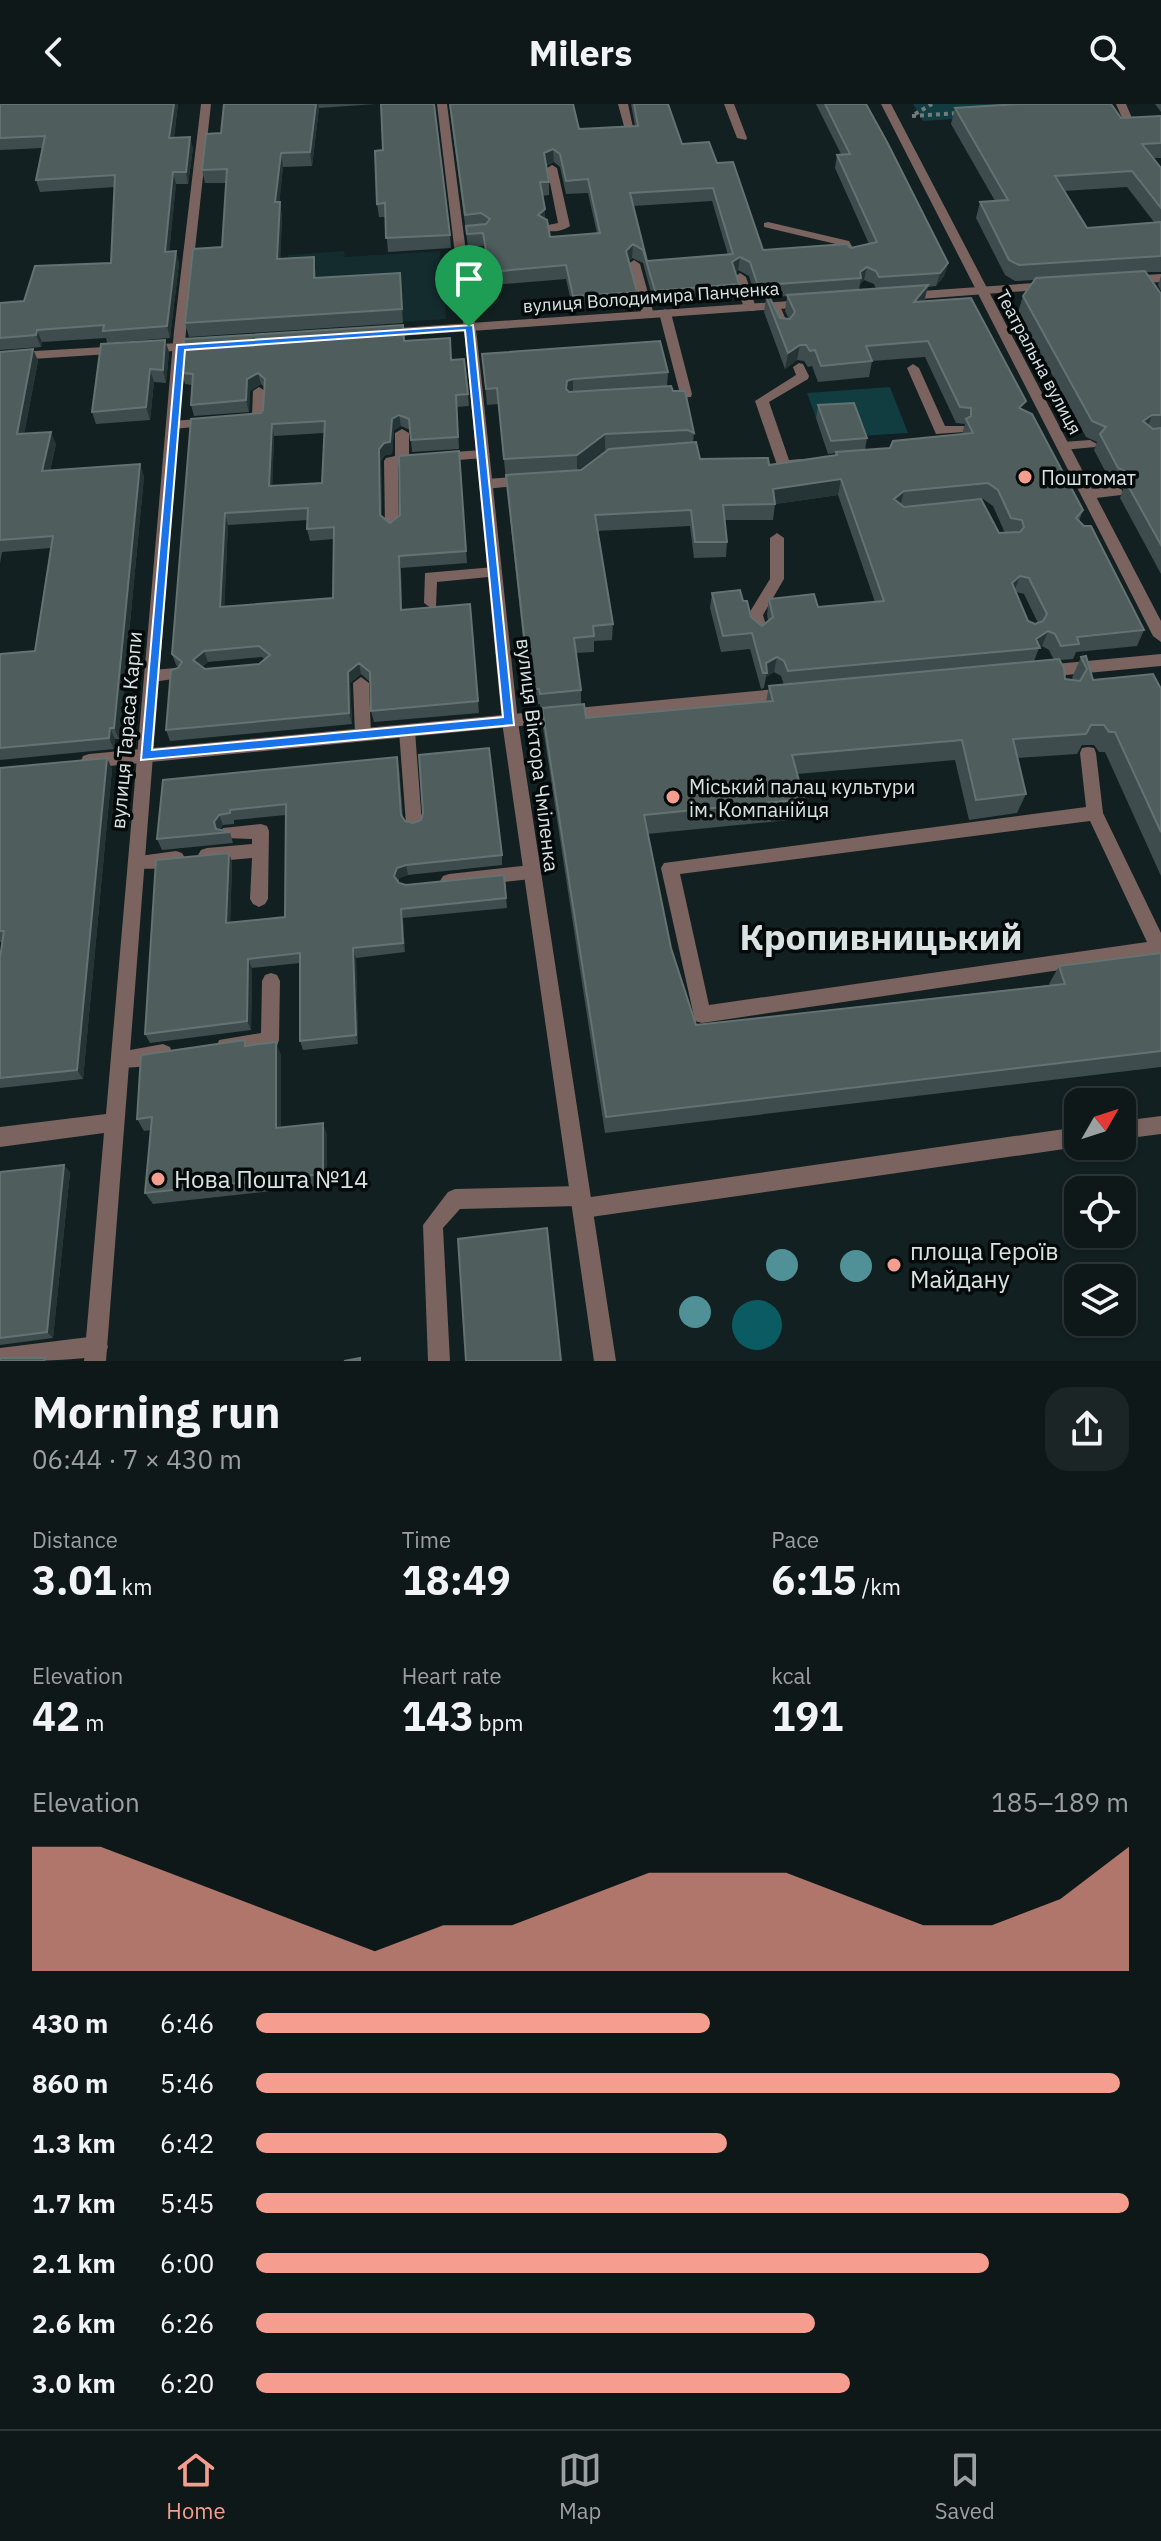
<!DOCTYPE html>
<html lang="en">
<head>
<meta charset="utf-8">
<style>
  body { margin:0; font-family:"IBM Plex Sans",sans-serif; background:#1c2526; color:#f1f3f6; height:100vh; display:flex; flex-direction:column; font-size:30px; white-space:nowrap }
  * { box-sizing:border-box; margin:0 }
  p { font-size:26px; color:#9ba0a2 }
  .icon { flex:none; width:44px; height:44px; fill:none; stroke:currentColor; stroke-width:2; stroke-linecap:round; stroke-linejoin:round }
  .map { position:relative; height:1257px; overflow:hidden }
  .sheet { display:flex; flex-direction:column; background:#0e1819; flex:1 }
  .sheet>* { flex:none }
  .needle { width:52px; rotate:51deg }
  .fabs { position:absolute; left:1064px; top:984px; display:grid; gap:16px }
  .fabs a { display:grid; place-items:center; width:72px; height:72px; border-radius:16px; background:#0e1819; box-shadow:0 2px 6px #0004,0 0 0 2px #2e3738; font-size:40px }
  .pin { position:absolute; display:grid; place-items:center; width:68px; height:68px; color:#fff; margin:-82px -34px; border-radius:50% 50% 50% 0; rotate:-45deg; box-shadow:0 0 8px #0007 }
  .pin .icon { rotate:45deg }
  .round { display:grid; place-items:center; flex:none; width:84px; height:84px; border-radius:24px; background:#1c2526 }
  .overview { display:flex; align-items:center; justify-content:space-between; height:136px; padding:0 32px }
  h1 { font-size:44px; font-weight:700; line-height:60px }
  .metrics { display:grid; grid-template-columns:repeat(3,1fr); gap:12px; height:136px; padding:8px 32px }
  .metrics div { display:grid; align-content:center }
  .metrics b { font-size:40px; font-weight:700 }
  .metrics small { font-size:22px; font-weight:400 }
  .metrics p { font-size:22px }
  .chart { height:224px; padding:16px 32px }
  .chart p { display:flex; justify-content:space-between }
  .chart svg { width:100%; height:144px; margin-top:8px; fill:#f59d8e; opacity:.7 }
  ul { padding:0 32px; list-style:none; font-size:26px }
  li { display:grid; grid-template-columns:128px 96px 1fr; align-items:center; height:60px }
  li i { height:20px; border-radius:10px; background:#f59d8e }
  header { display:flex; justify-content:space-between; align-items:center; height:104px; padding:0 32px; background:#0e1819; font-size:36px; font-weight:700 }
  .tab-bar { display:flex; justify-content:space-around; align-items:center; height:112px; border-top:2px solid #2e3738; background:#0e1819; font-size:22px; color:#9ba0a2 }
  .tab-bar a { display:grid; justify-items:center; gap:4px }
  .tab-bar .selected { color:#f59d8e }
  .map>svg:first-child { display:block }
  .built { fill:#142c2e }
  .green { fill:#113c40 }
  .water { fill:#0b5c62 }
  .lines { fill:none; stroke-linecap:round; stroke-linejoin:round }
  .path { stroke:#707c7c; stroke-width:4; stroke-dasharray:4 4; stroke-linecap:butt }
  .service { fill:#7b635f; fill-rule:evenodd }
  .pedestrian { fill:#7b635f; fill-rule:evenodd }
  .minor { fill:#7b635f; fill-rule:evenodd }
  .tertiary { fill:#7b635f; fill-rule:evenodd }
  .tree { fill:#4f9197 }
  .wall { fill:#3e4c4d; fill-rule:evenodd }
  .shaded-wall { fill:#253435 }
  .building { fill:#4f5d5d; stroke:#647272; stroke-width:2; fill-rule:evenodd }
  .route { fill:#1a73e8; stroke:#fff; stroke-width:2; fill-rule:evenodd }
  .poi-dot { fill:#f59d8e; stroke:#040909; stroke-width:3 }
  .labels { text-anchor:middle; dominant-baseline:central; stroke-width:7; stroke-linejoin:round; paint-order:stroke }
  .far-street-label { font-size:18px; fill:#dae3e3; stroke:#040909 }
  .poi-label { font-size:20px; fill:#dae3e3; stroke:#040909; text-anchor:start }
  .street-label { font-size:20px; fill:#dae3e3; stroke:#040909 }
  .near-poi-label { font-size:24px; fill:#dae3e3; stroke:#040909; text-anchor:start }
  .town-label { font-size:36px; font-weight:bold; fill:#dae3e3; stroke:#040909 }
</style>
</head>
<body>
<header><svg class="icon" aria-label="back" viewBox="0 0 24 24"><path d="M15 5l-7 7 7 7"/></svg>Milers<svg class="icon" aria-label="search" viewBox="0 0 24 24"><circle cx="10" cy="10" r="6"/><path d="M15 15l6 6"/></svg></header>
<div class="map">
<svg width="1161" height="1257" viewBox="0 0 1161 1257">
  <rect width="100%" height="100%" fill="#122021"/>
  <path class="built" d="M344,147L345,153L440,147L446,215L305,224L287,169L288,151Z"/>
  <path class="green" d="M913,0H1040L1045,9L923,17Z
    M890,283L908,329L859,332L851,312L816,314L807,289Z"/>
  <path class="water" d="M732 1221a25 25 0 1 1 50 0a25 25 0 1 1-50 0Z"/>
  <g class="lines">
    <path class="path" d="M915,10L932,0
      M912,12L958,9"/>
    <path class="service" d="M618,0H628L634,28L625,26Z
      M724,0H734L747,34L746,36L737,34Z
      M1116,0H1126L1132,14L1131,16H1123Z
      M552,61L557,64L570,122C564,127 548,130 541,124L543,122L558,119L547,64Z
      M768,118L849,137L858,153L848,155L840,141L764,123V119Z
      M634,156L640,160L654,211L652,214H644L642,211L628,160Z
      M740,169L746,173L756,204L754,207H746L744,204L734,173Z
      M774,198L780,202L790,225L788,228H780L778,225L768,202Z
      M665,205L671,209L692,290L691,293L667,295L661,291L667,287L679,286L659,209Z
      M799,259L803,260L809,272L808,275L769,298L789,356L801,355L808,360C802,367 783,368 777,361L755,297L796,271L793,263Z
      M913,260L919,264L945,322H964V328L936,330L907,264Z
      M259,283L265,287V315L258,319H237V313L252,311L253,287Z
      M211,314L216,315V321L173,325L166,321L173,317Z
      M402,325L409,329V351L483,346L490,350L483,354L398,361L399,423L392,428L385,423L384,357L386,354L395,352V329Z
      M1090,336L1097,340L1095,343L1063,346L1056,342L1063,338Z
      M528,372L535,377L533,380L486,385L479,380L486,375Z
      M1116,383L1121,385L1123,388L1121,391L1088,395L1081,390L1088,385Z
      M777,429L784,434V475L763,511L768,528L760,534L752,528L748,511L770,475V434Z
      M494,463L501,468L499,472L437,478L436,503L431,504L424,499L425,469Z
      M175,564L183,570L180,574L153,578L145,572L153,566Z
      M361,573L369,579L371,631L369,635H357L355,631L353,579Z
      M407,621L413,623L415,627L422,720L420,725L414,727L408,725L406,720L399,627L401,623Z
      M1088,643L1094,644L1096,649L1103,709L1161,829V851L702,919L695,917L661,764L664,759L1086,703L1080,649L1082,644ZM1090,717L1147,838L709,901L680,770Z
      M261,720L267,722L269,727L268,795L265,800L259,803L253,800L250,795L252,754L207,758L201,756L198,751L201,746L207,744L252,740V735L223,734L221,729L223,724Z
      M176,747L182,749L185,754L182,759C168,764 146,767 132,763L129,758L132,753Z
      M531,761L537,763L540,768L537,773L531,775L449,784L443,782L440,777L443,772L449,770Z
      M271,869L277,871L280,877L279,936L277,942L226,951L219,948L217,942L219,936L261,929L262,877L265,871Z
      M163,940L170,943L172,949L170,955C155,961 129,967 114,961L112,955L114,949Z
      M579,1082L586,1085L589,1092L586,1099L579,1102L460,1105L443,1124L450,1257H428L423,1121L448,1088L455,1085Z
      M97,1232L105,1235L108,1243L105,1251C74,1257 33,1257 0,1257V1244Z"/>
    <path class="pedestrian" d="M881,0H891L1161,517V538L1153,532Z
      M1161,1012V1030L1122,1035V1017Z
      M1078,1023V1043L584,1114L577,1111L574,1104L577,1097L584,1094Z"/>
    <path class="minor" d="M201,0H211L186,227L106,1257H84L104,1029L0,1043V1023L106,1010L174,227Z
      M437,0H447L477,234L518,618L616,1257H594L502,618L465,234Z"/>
    <path class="tertiary" d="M1161,170V178L1131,180L1125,176L1131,172Z
      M1048,178L1052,179V185L907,196L901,192L907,188Z
      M804,196L808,197V203L385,233L379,229L385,225Z
      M206,237L212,241L210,244L149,249L143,245L149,241Z
      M122,242L128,246L126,249L0,257V249Z
      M1161,550V562L1045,573L1037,567L1045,561Z
      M787,584L795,590L787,596L89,664L83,662L81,657L83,652L89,650Z"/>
  </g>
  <g class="tree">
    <circle cx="782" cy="1161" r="16"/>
    <circle cx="856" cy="1162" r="16"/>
    <circle cx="695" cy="1208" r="16"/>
  </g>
  <path class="wall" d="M0,0H178L174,34L193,44L188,80H176L169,148L179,159L170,234L107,239L106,234L42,238L41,243L0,246V199L24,197L111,159L115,83L40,88L36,76L43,44L0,46Z
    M224,0H376L319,4L312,62L283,63L279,98L282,112L280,155L314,153L316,174L400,169L403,219L189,233L185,219L222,143L226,79H205L202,66L221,29Z
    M449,0H573L579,25L635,22L631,0H668L682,40L717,59L763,146L851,144L869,140L835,64L837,51L841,50L816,0H866L948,159L944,172L936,182L928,183L924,198L1023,306L1083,406L1079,417L1144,526L1137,542L1076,548L1073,555L1060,556L1065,575L1073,576L1072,574L1081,553L1093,576L1161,585V772L1105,648H1099L1094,641H1082L1077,650L1017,654L1026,690L1017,709L969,716L955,656L797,670L804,695L800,715L647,730L671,844L696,921L1050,881L1049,880L1059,862L1161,849V963L605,1029L543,624L542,605H540V600L530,601L498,300L487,301L482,250L668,268L667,282L673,287L694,329L693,338L700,355L769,361L835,351V349L828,350L816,314L818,301L867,334L865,346L890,344L962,330L965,320L956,319L925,253L872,257L869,273L818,278L812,262L808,263L804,257L797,256L785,265L764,208L766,194H759L755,192L749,172L738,166L736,169L739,180L738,194L654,200L643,159L632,154L628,158L637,188L636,202L573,206L566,175L491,181L484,142L468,143ZM554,58L560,63L566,90L588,89L597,129L550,133L545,115L542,92L549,91V78L546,62ZM712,97L728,151L647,157L633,102ZM864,176L874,180L876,185L859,186L860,180ZM787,192L785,207L789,215L780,214L770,194ZM605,346H608L581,366H578ZM838,391L875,498L818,503L769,495L767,510L768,517L762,522L751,513L743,497L712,489L710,504L721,548L750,545L761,585L764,584L766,573L774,568L781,572L784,581L769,582L766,598L586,614L581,600V586L576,549L594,548V537L612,536L613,520L597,427L690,422L694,454L726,453L727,438L725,416H773L775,400ZM983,395L993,402L1005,429H999L903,403ZM1016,488L1024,490L1038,519L1035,520L1028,517ZM1042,542L1049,546L1054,556L1034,557L1039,544Z
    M1155,0H1161V8Z
    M955,4L1121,14L1161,12V54H1154L1161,64V168H1146L1161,190V470L1120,394L1123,385L1112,380L1094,346L1097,338L1086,333L1018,208L1023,192L1034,176L1015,177L1005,171L976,114L980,98L995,97L951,20ZM1127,83L1154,118L1087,124L1064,87Z
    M383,46L450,131L451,144L388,148L385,113H379L377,100Z
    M1161,172V187L1158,181Z
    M404,237L452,256L468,290L469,302L457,303L459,345L412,348L410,326L401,322L394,326L392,350L385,351L381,357L382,413L390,419L400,411L459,347L467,459L401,464L402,506L470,500L479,609L374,618L371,607L370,578L361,570L350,579L352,620L170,637L166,626L179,564L176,561L172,550L261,309L263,306L265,284L261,280L250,287L249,308L194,312L191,301L192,281L185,280L182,269ZM324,329L322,379L272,382L274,332ZM308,416L307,425L310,437L334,435L333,494L224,503L228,421ZM262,553L264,555L259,560L205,565L202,563L208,558Z
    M33,245L38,257L24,330L56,340L50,367L144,372L119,635H115L114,645L0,656V550L35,547L51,444L2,448L0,459V248Z
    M169,248L166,279L154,278L150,316L96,320L92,308Z
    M107,654L112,665L83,975L0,984V854L3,838H0V664Z
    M399,664L403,713L405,717L502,751V761L408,771L399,774V779L406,781L504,771L507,804L403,814L405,848L356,854L358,940L303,946L300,937V859L252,864L251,926L150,939L145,930L229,749L232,759L230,818L285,813L286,711L234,716V720L223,721L220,726L230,728L233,739L162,746L157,735L163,676Z
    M245,936L247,942L281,951V1023L327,1030V1081L153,1100L145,1089L151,1026L144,1027L137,1015Z
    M0,1068H70L53,1234L0,1241Z"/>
  <path class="shaded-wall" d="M174,0H178L172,46L169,34Z
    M316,0H318L319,4L312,62L310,48Z
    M190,33L193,44L188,80L186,68Z
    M553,45L554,58L544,63V49Z
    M281,49L283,63L278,112L275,98Z
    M173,68L176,80L168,160L165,148Z
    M280,98L282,112L280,169L277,155Z
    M545,105V118L538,111Z
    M633,140L632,154L625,161L626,147Z
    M176,147L179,159L170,234L167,222Z
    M740,153L738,166L731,172L732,158Z
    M948,159L944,172L936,182L940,169Z
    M867,163L864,176L860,180L861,174L860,168Z
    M928,181L924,197L914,198Z
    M37,226L42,238L41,243L36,231Z
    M165,236L169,248L166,279L163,266Z
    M800,241L797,256L785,265L788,249Z
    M33,245L38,257L22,342L17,330Z
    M150,265L154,278L150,316L146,303Z
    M258,269L261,280L250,287L249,308L246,296L247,275Z
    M573,275V291L566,301L567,277Z
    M399,311L401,322L394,326L392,350L385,351L381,357L382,423L380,411L379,345L392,315Z
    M1152,311L1146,327L1143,317Z
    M272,320L274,332L272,394L269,382Z
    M51,328L56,340L47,379L42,367Z
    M605,330V346L577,367V351Z
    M140,360L144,372L119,635L114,624Z
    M841,375L838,391L775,400L773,385Z
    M904,387L900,403L894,395Z
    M225,409L228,421L224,515L220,503Z
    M399,452L401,464L402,517L401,506Z
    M1020,472L1014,488L1012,479Z
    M1048,527L1042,542L1039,544L1036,535Z
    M204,547L208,558L197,567L193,556Z
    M777,553L774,568L766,573V559Z
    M359,559L361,570L350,579L352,620L349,609L348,568Z
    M110,624L115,635L114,645L109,634Z
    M397,653L399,664L403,721L401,711Z
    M107,654L112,665L83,975L77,966Z
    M219,711L223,721L218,728L219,730L214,718Z
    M229,749L232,759L230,829L226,819Z
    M406,761L408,771L399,774L396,783L394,772L397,764Z
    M401,805L403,814L405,848L403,839Z
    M353,844L356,854L358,940L356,931Z
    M248,855L252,864L251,926L247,917Z
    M276,938L281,951V1036L276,1024Z
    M323,1019L327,1030V1081L323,1070Z
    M64,1061L70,1068L53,1234L47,1228Z"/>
  <path class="building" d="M0,0H174L169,34L190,33L186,68H173L165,148L176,147L167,222L103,227L104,221L37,226L36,231L0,234V199L24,197L35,162L111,159L115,71L36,76L45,32L0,34Z
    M224,0H316L310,48L281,49L275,98H280L277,155L314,153V174L400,169L402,205L185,219L193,145L222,143L227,65L202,66L206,30L221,29Z
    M381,0H434L450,131L386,134L385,99L377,100L375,47L383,46Z
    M450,0H573L579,25L638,22L634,0H668L682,40L709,38L717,59L733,58L763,146L846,140L851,144L877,138L837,51L850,50L825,0H866L887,38L948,159L940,169L879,173L876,167L867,163L860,168L861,174L761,181L757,179L750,158L740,153L732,158L739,180L655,187L643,146L633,140L626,147L637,188L573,192L566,161L490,168L483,129L467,130L466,122L486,120L490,115L481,109L465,111ZM553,45L560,50L566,77L588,75L600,129L550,133L547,116L538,111L545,105L540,78H549L544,49ZM713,84L733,150L647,157L630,89Z
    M1018,0H1111L1121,14L1161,12V39L1142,40L1161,64V104L1132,67L1055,72L1087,124L1161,118V152L1019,161L1009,156L980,98L1008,96L955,4Z
    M1145,167L1161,190V311H1152L1143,317L1153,325L1161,324V441L1126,378L1132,371L1118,364L1100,330L1106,323L1092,317L1023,192L1036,174Z
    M928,181L914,198L971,194L1026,297L1019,304L1032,310L1083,406L1076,414L1084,422H1091L1144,526L1077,533L1079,540L1061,542L1055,530L1048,527L1036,535L1040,544L788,567L784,557L777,553L766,559L767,569H763L752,529L723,532L712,489L740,486L743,497H747L751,513L762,522L773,513L769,495L814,490L818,503L884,497L841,375L773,385L775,400L723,401L727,438H695L691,406L595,411L613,520L593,522L594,532L574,534L581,586L540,590L539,585H530L506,371L581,366L609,345L696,338L700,355L768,354L769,361L837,351L836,348L890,344L893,337L973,329L966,315L971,312V304L960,303L928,237L866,242L872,257L821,262L815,246L810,247L806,241H800L788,249L766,192H769L780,214L790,215L795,208L787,191ZM988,379L998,386L1011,414L1022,416L1024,423L1020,428L999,429L981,395L904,403L894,395L904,387ZM1020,472L1029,474L1047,510L1043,517L1035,520L1028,517L1012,479Z
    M403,221L404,237L450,234L451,256L464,255L468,290L456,291L458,333L411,336L409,315L399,311L392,315L390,338L384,339L379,345L380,411L390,419L400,411L399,352L459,347L466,447L399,452L401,506L470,500L478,597L371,607L370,568L359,559L348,568L349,609L166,626L171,566L178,564L182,558L172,550L191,315L261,309L263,306L265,275L258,269L247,275L246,296L191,301L193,270L182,269L184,235ZM325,317L322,379L269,382L272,320ZM308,404L307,425L334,423L333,494L220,503L225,409ZM259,542L270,551L259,560L205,565L193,556L204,547Z
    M165,236L163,266L150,265L146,303L92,308L101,240Z
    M660,237L668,268L573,275L567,277L566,285L569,288L671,282L673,287H685L694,329L688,326L605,330L577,351L504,355L497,284L486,285L482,250Z
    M33,245L17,330L51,328L42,367L140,360L114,624H110L109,634L0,644V550L35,547L53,432L0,436V248Z
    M854,299L867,334L831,337L818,301Z
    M1086,552L1093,576L1153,570L1161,585V728L1115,628H1109L1104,621H1091L1086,630L1013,635L1026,690L976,696L962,636L792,651L804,695L644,711L671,844L696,921L1065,880L1059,862L1161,849V947L606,1013L542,604L584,600L586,614L773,597L769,582L1059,555L1064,564L1065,575L1080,577L1087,565L1081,553Z
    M489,644L502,751L406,761L397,764L394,772L399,779L406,781L504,771L506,794L401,805L403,839L353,844L356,931L300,937V849L248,855L247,917L145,930L156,756L229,749L226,819L285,813L286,700L230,706V709L219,711L214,718L216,725L230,728L157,735L163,676L397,653L401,711L405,717L413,719L421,716L423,709L419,651Z
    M107,654L77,966L0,974V854L4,827H0V664Z
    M245,936V942L276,938V1024L323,1019V1070L145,1089L152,1013L137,1015L141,951Z
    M64,1061L47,1228L0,1234V1068Z
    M547,1124L561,1257H466L458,1135Z
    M0,1254H45L44,1257H0Z
    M360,1254V1257H344Z"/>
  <path class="route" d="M473,221L514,621L141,656L177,241ZM465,226L503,613L152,646L185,246Z"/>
  <g class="poi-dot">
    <circle cx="1025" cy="373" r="8"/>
    <circle cx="673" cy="693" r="8"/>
    <circle cx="158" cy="1075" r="8"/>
    <circle cx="894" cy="1161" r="8"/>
  </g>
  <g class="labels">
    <g class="far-street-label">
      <text transform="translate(651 193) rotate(-4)">вулиця Володимира Панченка</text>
      <text transform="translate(1039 258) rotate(62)">Театральна вулиця</text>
    </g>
    <g class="poi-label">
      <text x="1041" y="373">Поштомат</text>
      <text x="689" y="682">Міський палац культури<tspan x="689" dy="23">ім. Компанійця</tspan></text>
    </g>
    <g class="street-label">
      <text transform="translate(126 626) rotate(-85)">вулиця Тараса Карпи</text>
      <text transform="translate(538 651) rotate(83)">вулиця Віктора Чміленка</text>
    </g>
    <g class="near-poi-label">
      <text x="174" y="1075">Нова Пошта №14</text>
      <text x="910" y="1147">площа Героїв<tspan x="910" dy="28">Майдану</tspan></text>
    </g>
    <g class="town-label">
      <text x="881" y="832">Кропивницький</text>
    </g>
  </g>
</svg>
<div class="fabs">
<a><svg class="needle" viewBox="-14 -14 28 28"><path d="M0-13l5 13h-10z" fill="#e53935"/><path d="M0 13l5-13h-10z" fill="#9ba0a2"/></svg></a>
<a><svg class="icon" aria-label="locate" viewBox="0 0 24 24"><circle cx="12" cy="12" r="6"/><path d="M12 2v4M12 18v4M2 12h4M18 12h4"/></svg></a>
<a><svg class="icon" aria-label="layers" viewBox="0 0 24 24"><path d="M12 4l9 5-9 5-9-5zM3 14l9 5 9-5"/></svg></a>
</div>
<div class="pin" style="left:469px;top:223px;background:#1e9e55"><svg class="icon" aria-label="arrive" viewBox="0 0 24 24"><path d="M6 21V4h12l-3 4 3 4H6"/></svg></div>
</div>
<section class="sheet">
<div class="overview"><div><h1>Morning run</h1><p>06:44 · 7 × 430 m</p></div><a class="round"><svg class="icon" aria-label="share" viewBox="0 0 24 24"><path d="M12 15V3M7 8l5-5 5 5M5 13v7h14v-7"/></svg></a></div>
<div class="metrics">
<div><p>Distance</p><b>3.01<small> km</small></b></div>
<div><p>Time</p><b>18:49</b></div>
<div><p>Pace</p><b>6:15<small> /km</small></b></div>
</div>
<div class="metrics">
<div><p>Elevation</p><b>42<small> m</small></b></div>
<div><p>Heart rate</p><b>143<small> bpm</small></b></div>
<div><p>kcal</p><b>191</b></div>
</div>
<div class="chart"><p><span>Elevation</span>185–189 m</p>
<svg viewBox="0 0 160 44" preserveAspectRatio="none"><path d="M0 44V6L10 6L20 14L30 22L40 30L50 38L60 30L70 30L80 22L90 14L100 14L110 14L120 22L130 30L140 30L150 22L160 6V44z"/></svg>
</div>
<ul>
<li><b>430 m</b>6:46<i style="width:52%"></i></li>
<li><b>860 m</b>5:46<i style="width:99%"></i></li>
<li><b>1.3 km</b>6:42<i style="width:54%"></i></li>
<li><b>1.7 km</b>5:45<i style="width:100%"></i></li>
<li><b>2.1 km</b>6:00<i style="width:84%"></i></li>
<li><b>2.6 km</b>6:26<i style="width:64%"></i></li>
<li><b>3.0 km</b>6:20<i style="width:68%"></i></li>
</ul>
</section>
<nav class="tab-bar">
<a class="selected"><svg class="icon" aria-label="home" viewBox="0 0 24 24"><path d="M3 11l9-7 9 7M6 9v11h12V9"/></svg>Home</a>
<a><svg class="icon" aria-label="map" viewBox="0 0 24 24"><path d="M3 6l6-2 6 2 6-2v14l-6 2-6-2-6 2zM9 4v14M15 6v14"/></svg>Map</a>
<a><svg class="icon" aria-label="saved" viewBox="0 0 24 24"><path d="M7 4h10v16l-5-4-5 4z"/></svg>Saved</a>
</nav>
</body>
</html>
